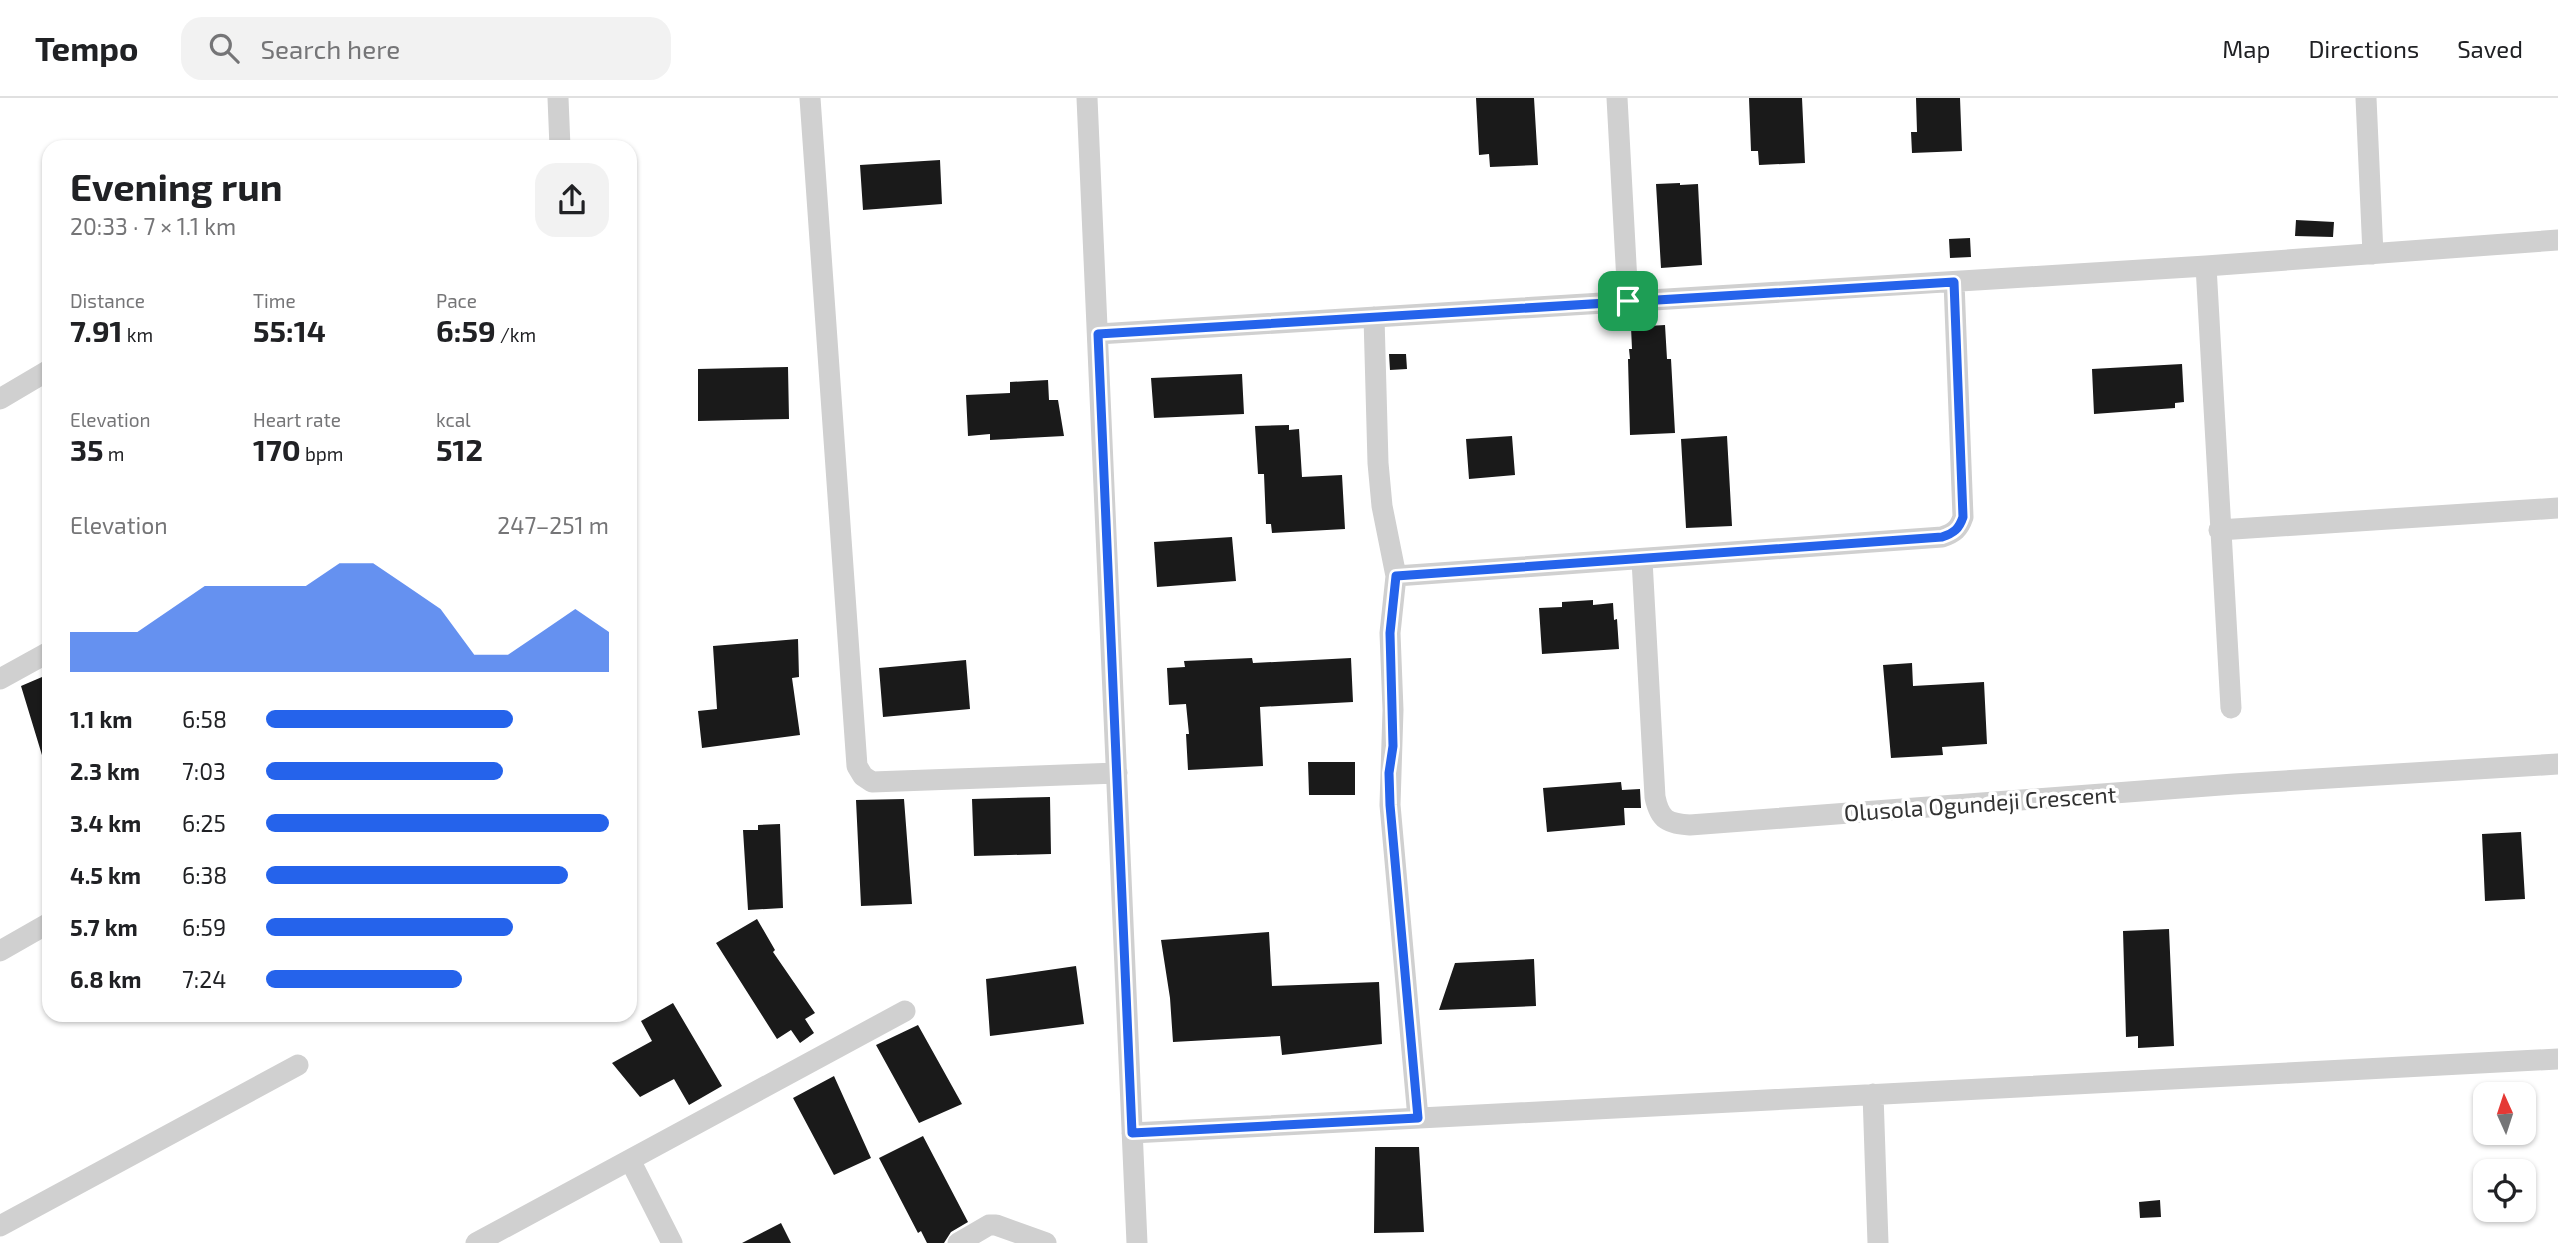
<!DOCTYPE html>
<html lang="en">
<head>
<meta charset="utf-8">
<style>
  body { margin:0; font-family:"Exo 2",sans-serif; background:#f2f2f2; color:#202124; height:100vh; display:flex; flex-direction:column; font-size:26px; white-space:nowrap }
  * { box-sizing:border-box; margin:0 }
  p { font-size:23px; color:#757577 }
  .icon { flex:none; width:38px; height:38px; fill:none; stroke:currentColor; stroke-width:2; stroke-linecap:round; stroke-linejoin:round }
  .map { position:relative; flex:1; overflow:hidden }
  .side { position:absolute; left:42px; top:42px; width:595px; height:882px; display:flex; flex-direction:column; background:#fff; border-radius:21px; box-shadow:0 2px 5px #0004 }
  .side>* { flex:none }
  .needle { width:46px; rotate:357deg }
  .tools { position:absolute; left:2473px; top:984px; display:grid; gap:14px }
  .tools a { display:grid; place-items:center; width:63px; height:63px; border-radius:14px; background:#fff; box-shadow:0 2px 5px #0004; font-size:35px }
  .pin { position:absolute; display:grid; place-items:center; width:60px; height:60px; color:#fff; margin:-30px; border-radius:14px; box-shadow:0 4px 10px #0006 }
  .round { display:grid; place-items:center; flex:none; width:74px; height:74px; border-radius:21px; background:#f2f2f2 }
  .overview { display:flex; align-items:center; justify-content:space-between; height:119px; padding:0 28px }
  h1 { font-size:38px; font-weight:700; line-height:52px }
  .metrics { display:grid; grid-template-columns:repeat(3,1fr); gap:10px; height:119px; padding:7px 28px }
  .metrics div { display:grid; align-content:center }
  .metrics b { font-size:30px; font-weight:700 }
  .metrics small { font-size:19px; font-weight:400 }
  .metrics p { font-size:19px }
  .chart { height:196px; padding:14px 28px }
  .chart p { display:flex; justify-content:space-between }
  .chart svg { width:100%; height:126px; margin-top:7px; fill:#2563eb; opacity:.7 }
  ul { padding:0 28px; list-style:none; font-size:23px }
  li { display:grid; grid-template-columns:112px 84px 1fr; align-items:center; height:52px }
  li i { height:18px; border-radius:9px; background:#2563eb }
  header { display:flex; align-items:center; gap:42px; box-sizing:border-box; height:98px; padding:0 35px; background:#fff; border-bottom:2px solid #e0e0e0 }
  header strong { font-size:33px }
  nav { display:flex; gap:38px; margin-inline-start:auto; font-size:24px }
  .search { width:490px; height:63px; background:#f2f2f2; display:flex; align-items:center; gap:18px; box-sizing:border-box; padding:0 24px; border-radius:21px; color:#757577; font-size:26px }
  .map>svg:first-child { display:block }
  .building { fill:#1a1a1a }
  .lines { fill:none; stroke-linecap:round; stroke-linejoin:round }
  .street { stroke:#d0d0d0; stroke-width:21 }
  .route-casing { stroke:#fff; stroke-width:14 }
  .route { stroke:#2563eb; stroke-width:9 }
  .labels { text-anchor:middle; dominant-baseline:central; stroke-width:7; stroke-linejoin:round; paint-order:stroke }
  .street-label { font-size:23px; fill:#333; stroke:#fff }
</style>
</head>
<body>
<header>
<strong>Tempo</strong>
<div class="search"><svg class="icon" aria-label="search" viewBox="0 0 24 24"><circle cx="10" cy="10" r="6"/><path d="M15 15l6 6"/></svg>Search here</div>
<nav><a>Map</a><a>Directions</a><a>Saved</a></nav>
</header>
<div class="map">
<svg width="2558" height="1145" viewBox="0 0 2558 1145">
  <rect width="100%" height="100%" fill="#fff"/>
  <path class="building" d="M1476,0H1534L1538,67L1490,69L1489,56L1479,57Z
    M1749,0H1802L1805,65L1759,67L1758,53H1751Z
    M1916,0H1960L1962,53L1912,55L1911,34H1917Z
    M940,62L942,106L863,112L860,67Z
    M1680,85V87L1698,86L1702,167L1661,170L1656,86Z
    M2296,122L2334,124L2333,139L2295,138Z
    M1970,140L1971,159L1950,160L1949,141Z
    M1665,227L1667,261H1671L1675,335L1630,337L1628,261H1630L1629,251H1632L1631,229Z
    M1389,256H1406L1407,271L1390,272Z
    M2182,266L2184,304L2175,305V310L2094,316L2092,271Z
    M788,269L789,321L698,323V271Z
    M1242,276L1244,316L1154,320L1151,280Z
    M1048,282L1049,302H1058L1064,338L990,342V336L968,338L966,297L1010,295V284Z
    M1289,327V332L1299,331L1302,379L1342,377L1345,431L1272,435L1271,426H1266L1264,376H1258L1255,328Z
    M1512,338L1515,377L1469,381L1466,341Z
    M1727,338L1732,428L1686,430L1681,341Z
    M1232,439L1236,483L1157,489L1154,444Z
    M1593,502V507L1613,505L1614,522L1617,521L1619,551L1542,556L1539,510L1562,509V504Z
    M798,541L799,579L792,580L800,637L702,650L698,613L717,611L713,548Z
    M1252,560L1253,565L1351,560L1353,604L1260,609L1263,668L1188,672L1186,636H1189L1186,606L1169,607L1167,570L1185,569L1184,563Z
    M966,562L970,611L883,619L879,570Z
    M1912,565L1913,588L1984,584L1987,646L1942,649L1943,657L1891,660L1883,567Z
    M49,576V666L45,667L21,588Z
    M1308,664H1355V697H1309Z
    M1621,684L1622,692L1640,691L1641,710H1624L1625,727L1547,734L1543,690Z
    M1050,699L1051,756L974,758L972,701Z
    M904,701L912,806L861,808L856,702Z
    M780,726L783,810L748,812L743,732H758V727Z
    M2521,734L2525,801L2485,803L2482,736Z
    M757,821L775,852L773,854L815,915L805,921L814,935L800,945L791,932L777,941L716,845Z
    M2169,831L2174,948L2138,950V938L2126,939L2123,833Z
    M1269,834L1272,888L1379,884L1382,946L1282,957L1280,938L1173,944L1170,900L1161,842Z
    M1534,861L1536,908L1439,912L1455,865Z
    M1076,868L1084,926L990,938L986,881Z
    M673,905L722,988L689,1007L674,981L640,999L612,965L652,943L641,923Z
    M918,927L962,1006L919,1025L876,947Z
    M834,978L871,1060L834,1077L793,1000Z
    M923,1038L968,1124L951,1134L944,1145H927L921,1133L918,1135L879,1060Z
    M1375,1049H1419L1424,1134L1374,1135Z
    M2160,1102L2161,1119L2140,1120L2139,1104Z
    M781,1125L791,1145H742Z"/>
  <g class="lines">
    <path class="street" d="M558,0L560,49
      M810,0L857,668L863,678L872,684L1117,675
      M1087,0L1137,1145
      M1617,0L1628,203
      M2366,0L2373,156
      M2206,168L2231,610
      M1374,219L1378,365L1382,408L1396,478
      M1098,236L2206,168L2558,142
      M0,301L49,272
      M2219,432L2558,410
      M1642,462L1655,699C1660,723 1668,725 1690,727L2234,686L2558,666
      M0,581L49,554
      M0,853L49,825
      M1873,996L1878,1145
      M1418,1020L1390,707L1393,612L1390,535L1396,478L1942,439C1954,435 1959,431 1963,419L1954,184
      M1132,1035L2558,961
      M630,1062L672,1145
      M0,1128L298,967
      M476,1145L905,913
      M958,1145L989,1127H996L1046,1145"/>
  </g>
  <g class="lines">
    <defs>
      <path id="route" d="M1954,184L1963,419C1959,431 1954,435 1942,439L1396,478L1390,535L1393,648L1389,675L1390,707L1418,1020L1132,1035L1098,236Z"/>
    </defs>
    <use href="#route" class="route-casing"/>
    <use href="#route" class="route"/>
  </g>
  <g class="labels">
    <g class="street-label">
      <text transform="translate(1980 705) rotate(-4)">Olusola Ogundeji Crescent</text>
    </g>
  </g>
</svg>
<div class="tools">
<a><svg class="needle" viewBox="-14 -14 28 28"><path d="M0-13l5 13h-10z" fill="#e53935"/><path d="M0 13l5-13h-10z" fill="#757577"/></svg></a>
<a><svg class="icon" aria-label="locate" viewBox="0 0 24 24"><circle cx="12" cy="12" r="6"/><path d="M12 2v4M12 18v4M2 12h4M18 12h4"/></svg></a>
</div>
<div class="pin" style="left:1628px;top:203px;background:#1e9e55"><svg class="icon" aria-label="arrive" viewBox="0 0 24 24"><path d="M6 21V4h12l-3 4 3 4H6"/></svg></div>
<section class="side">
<div class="overview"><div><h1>Evening run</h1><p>20:33 · 7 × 1.1 km</p></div><a class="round"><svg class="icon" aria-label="share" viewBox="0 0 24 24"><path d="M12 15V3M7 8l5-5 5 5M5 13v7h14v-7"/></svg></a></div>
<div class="metrics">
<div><p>Distance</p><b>7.91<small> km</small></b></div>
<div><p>Time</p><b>55:14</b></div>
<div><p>Pace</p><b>6:59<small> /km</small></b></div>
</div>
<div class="metrics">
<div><p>Elevation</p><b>35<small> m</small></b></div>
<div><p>Heart rate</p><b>170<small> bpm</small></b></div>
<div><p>kcal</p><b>512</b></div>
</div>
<div class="chart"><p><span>Elevation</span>247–251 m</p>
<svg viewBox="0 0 160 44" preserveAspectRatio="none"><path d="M0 44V30L10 30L20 30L30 22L40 14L50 14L60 14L70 14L80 6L90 6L100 14L110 22L120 38L130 38L140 30L150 22L160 30V44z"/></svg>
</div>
<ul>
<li><b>1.1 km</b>6:58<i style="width:72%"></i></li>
<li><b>2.3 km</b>7:03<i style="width:69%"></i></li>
<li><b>3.4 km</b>6:25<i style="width:100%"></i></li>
<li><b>4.5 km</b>6:38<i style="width:88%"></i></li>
<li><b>5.7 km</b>6:59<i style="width:72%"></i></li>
<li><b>6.8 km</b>7:24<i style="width:57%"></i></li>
</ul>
</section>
</div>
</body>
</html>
